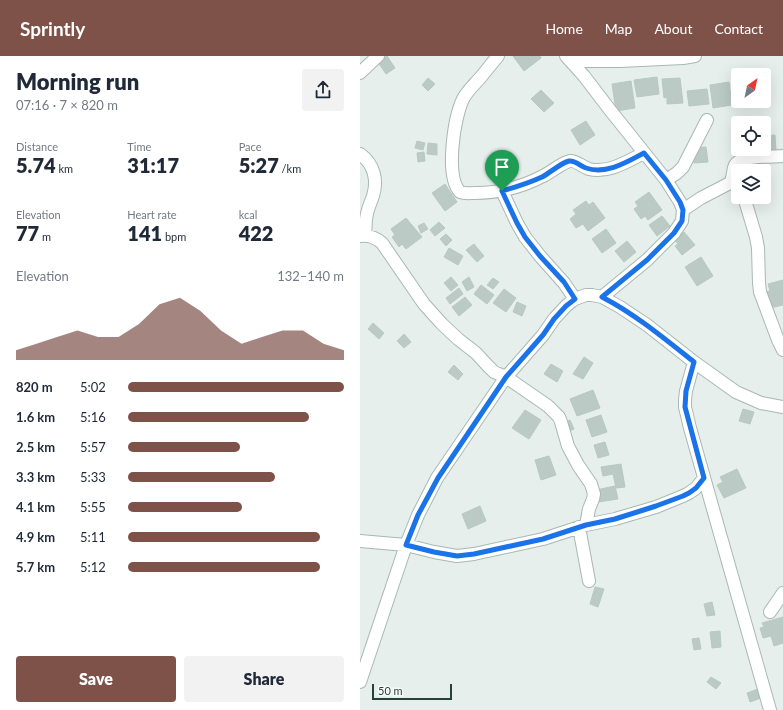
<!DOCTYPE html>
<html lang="en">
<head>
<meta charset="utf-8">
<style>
  body { margin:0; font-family:Lato,sans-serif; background:#f2f2f3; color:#1f2937; height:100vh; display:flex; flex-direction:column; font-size:15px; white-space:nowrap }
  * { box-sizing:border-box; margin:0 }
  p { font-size:13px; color:#747a83 }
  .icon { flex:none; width:22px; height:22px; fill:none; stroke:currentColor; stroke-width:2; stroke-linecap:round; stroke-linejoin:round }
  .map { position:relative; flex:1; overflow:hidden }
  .sheet { display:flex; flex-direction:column; background:#fff; width:360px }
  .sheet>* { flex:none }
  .needle { width:26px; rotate:33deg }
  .tools { position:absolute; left:371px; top:12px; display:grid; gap:8px }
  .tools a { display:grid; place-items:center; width:40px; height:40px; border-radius:4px; background:#fff; box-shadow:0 4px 16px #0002; font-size:20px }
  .scale { position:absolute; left:12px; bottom:10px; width:80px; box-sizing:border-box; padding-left:4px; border:2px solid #24423a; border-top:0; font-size:11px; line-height:14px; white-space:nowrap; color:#24423a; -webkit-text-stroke:3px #f7fbf9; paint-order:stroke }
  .pin { position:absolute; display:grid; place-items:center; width:34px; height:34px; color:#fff; margin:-41px -17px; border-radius:50% 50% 50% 0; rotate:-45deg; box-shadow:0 0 4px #0007 }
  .pin .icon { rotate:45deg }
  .round { display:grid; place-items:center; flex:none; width:42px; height:42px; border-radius:4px; background:#f2f2f3 }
  .head { display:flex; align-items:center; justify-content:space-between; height:68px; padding:0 16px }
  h1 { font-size:22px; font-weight:800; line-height:30px }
  .metrics { display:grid; grid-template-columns:repeat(3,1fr); gap:6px; height:68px; padding:4px 16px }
  .metrics div { display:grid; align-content:center }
  .metrics b { font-size:20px; font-weight:800 }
  .metrics small { font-size:11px; font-weight:400 }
  .metrics p { font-size:11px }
  .chart { height:112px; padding:8px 16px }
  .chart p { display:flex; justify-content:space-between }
  .chart svg { width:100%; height:72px; margin-top:4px; fill:#7f5249; opacity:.7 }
  .button { display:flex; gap:8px; margin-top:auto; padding:8px 16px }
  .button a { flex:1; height:46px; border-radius:4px; background:#7f5249; color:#fff; font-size:16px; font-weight:800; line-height:46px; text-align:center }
  .button a+a { background:#f2f2f3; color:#1f2937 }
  ul { padding:0 16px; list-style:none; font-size:13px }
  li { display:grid; grid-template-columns:64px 48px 1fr; align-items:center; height:30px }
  li i { height:10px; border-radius:5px; background:#7f5249 }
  header { display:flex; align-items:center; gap:24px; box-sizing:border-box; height:56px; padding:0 20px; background:#7f5249; color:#fff }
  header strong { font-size:19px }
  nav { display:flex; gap:22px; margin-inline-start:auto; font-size:14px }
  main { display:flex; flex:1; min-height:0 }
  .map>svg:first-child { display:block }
  .building { fill:#bbcac4; stroke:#b8c9c2 }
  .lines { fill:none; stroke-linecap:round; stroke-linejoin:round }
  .minor-casing { stroke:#a8b8b2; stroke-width:14 }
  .minor { stroke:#fff; stroke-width:12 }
  .route-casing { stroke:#fff; stroke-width:8 }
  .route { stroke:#1a73e8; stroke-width:5 }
</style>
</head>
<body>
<header>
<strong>Sprintly</strong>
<nav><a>Home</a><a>Map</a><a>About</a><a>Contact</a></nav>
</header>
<main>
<section class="sheet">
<div class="head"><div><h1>Morning run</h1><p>07:16 · 7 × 820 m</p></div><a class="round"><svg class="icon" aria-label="share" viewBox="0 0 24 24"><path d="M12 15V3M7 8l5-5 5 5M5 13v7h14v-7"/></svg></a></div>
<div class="metrics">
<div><p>Distance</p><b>5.74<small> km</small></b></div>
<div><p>Time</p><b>31:17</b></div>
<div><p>Pace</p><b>5:27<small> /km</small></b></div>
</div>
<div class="metrics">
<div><p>Elevation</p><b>77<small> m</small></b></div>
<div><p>Heart rate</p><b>141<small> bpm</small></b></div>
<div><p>kcal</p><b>422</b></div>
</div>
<div class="chart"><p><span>Elevation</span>132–140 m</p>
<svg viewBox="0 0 160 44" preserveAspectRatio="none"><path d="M0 44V38L10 34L20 30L30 26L40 30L50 30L60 22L70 10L80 6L90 14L100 26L110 34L120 30L130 26L140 26L150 34L160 38V44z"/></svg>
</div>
<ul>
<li><b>820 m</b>5:02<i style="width:100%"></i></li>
<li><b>1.6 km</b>5:16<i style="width:84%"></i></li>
<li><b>2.5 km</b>5:57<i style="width:52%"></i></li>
<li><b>3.3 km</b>5:33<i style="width:68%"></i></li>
<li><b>4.1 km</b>5:55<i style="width:53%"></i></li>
<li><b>4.9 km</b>5:11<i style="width:89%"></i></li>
<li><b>5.7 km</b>5:12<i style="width:89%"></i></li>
</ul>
<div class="button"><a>Save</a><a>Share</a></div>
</section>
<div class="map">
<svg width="423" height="654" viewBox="0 0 423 654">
  <rect width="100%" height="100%" fill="#e6efeb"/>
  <path class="building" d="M27,0L35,12L26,18L18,6Z
    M153,0H180L181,2L164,15Z
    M297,21L299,38L277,41L274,24Z
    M68,22L75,28L68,35L62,29Z
    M320,22L323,47L307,48V41L304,42L302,23Z
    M271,25L275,52L256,55L252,28Z
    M369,26L372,49L353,52L350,29Z
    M347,33L349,48L329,50L327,35Z
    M181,34L194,47L184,56L171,43Z
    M226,65L235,79L220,89L211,74Z
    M415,79L416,94L402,95L401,93H404V80Z
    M57,85L65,87L63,94L55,92Z
    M68,87L77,88V99L67,98Z
    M374,89H378V93H380V99H374Z
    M346,91L348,106L334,107L333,92Z
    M64,96L65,105L58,106L57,97Z
    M85,128L97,146L85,155L72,137Z
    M289,136L302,154L288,164L285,160L281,163L274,153L278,150L275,146Z
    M226,145L229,149L233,146L245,162L228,175L223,168L216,172L210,163L216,158L213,154Z
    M302,160L310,170L297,180L289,169Z
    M46,162L62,181L46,193L42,188L39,191L32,181L35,179L31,173Z
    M79,166L85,172L75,180L70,174Z
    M64,167L68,173L61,177L58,170Z
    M246,173L256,187L242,197L232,183Z
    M324,176L335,189L322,199L315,190L318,188L315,184Z
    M86,178L92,184L86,190L80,183Z
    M267,185L276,196L264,206L255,195Z
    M114,188L124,200L117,206L106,194Z
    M89,192L103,200L98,209L84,201Z
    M341,201L353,220L337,230L325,211Z
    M91,221L98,229L91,235L84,227Z
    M109,221L114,231L107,235L102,226Z
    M133,222L139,226L133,233L127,229Z
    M423,224V249L410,252L406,236L410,235L408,228Z
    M121,229L134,239L127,248L114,238Z
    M99,232L103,238L90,248L86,242Z
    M144,233L156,242L146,256L133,247Z
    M105,241L112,249L99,260L92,251Z
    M157,246L166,250L162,260L153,256Z
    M13,267L24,277L19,283L8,273Z
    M44,278L51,286L44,292L37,285Z
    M224,301L233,307L223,323L213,318Z
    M191,308L203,315L197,326L184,318Z
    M94,309L103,318L98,324L88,316Z
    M233,334L240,352L217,360L210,343Z
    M383,353L394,356L390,368L379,365Z
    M165,354L181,364L169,383L152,372Z
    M241,359L247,376L232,381L226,364Z
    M210,364L214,373L207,376L203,367Z
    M245,386L249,399L238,402L234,389Z
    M189,400L196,419L181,424L175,404Z
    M261,408L265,431L256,432L253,418L243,420L241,411Z
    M377,413L386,432L364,442L357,429L363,426L360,421Z
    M255,430L258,443L238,446L236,434Z
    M120,450L126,465L108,473L102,458Z
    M235,531L244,533L238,551L230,548Z
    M352,546L355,559L347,560L344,548Z
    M423,561V587L414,590L411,580L403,582L400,572L404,571L402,567Z
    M360,575L361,591L352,592L350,576Z
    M339,582L341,593L334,594L332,583Z
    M351,621L361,627L356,633L347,626Z
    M398,633L401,642L390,646L387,637Z"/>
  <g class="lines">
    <defs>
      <path id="minor" d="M138,0C132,7 126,15 120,22C114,29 107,35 103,43C94,62 85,120 100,136C105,138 110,137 115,137C139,137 162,131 183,120C190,117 203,106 210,105C215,104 223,111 229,113C248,118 268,105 284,97
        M206,0L224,20L250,54L306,124L320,146L323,154L322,165L314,177L287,204L242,241
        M211,5H260L323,2L335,0
        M0,17L18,0
        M0,98C14,108 18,124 13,140C11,146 8,152 7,158C5,165 6,172 5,179
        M306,124L317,117L323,111L347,64
        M142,135L157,167L165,181L180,200L204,227L215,243
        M384,141L396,181L398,192L399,227L400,236L418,284L423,294
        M323,154L341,142L370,127C374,121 372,115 375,109C380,99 413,101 423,100
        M0,180C9,179 15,181 22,187L64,248L82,268L98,283L116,297L127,309L134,316L146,321L175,341L188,350L199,361L201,366L208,390L218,409L231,428L234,438L233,443L229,453L226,469
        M334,306L326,335L325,344V351L330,372L410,654
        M219,471L229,525
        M0,485L46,489L74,496L97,500L114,498L183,483L226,469L255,463L296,451L323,440L329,437L336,432L344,422
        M410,556L423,537
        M0,626L46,489L58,459L77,422L146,321L183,279L194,263L206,250L212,245L215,243L226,239H232L242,241L260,251L287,269L334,306L376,336L401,347L423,351"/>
    </defs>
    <use href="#minor" class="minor-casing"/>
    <use href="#minor" class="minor"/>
  </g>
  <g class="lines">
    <defs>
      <path id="route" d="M284,97L306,124L320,146L323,154L322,165L314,177L287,204L242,241C275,258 305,283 334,306L326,335L325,351L344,422L336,432L329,437L323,440L296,450L255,463L226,469L183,483L114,498L97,500L74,496L46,489L58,459L78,422L146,321L183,279L194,263L206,250L215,243L204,226L180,200L165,181L157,167L142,135C156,131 169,127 182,121C191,116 201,107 209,105C215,104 220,110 226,112C246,119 267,106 284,97Z"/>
    </defs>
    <use href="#route" class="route-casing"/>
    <use href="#route" class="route"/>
  </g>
</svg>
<div class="tools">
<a><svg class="needle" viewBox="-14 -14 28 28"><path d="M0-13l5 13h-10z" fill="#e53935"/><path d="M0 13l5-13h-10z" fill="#747a83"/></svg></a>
<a><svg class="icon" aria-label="locate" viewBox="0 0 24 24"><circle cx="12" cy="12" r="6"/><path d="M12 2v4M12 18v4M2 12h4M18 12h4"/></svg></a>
<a><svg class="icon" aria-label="layers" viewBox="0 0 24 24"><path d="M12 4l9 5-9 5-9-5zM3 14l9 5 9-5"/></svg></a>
</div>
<div class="scale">50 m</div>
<div class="pin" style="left:142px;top:135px;background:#1e9e55"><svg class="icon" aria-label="arrive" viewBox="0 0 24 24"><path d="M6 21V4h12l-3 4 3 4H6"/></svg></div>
</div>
</main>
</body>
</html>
